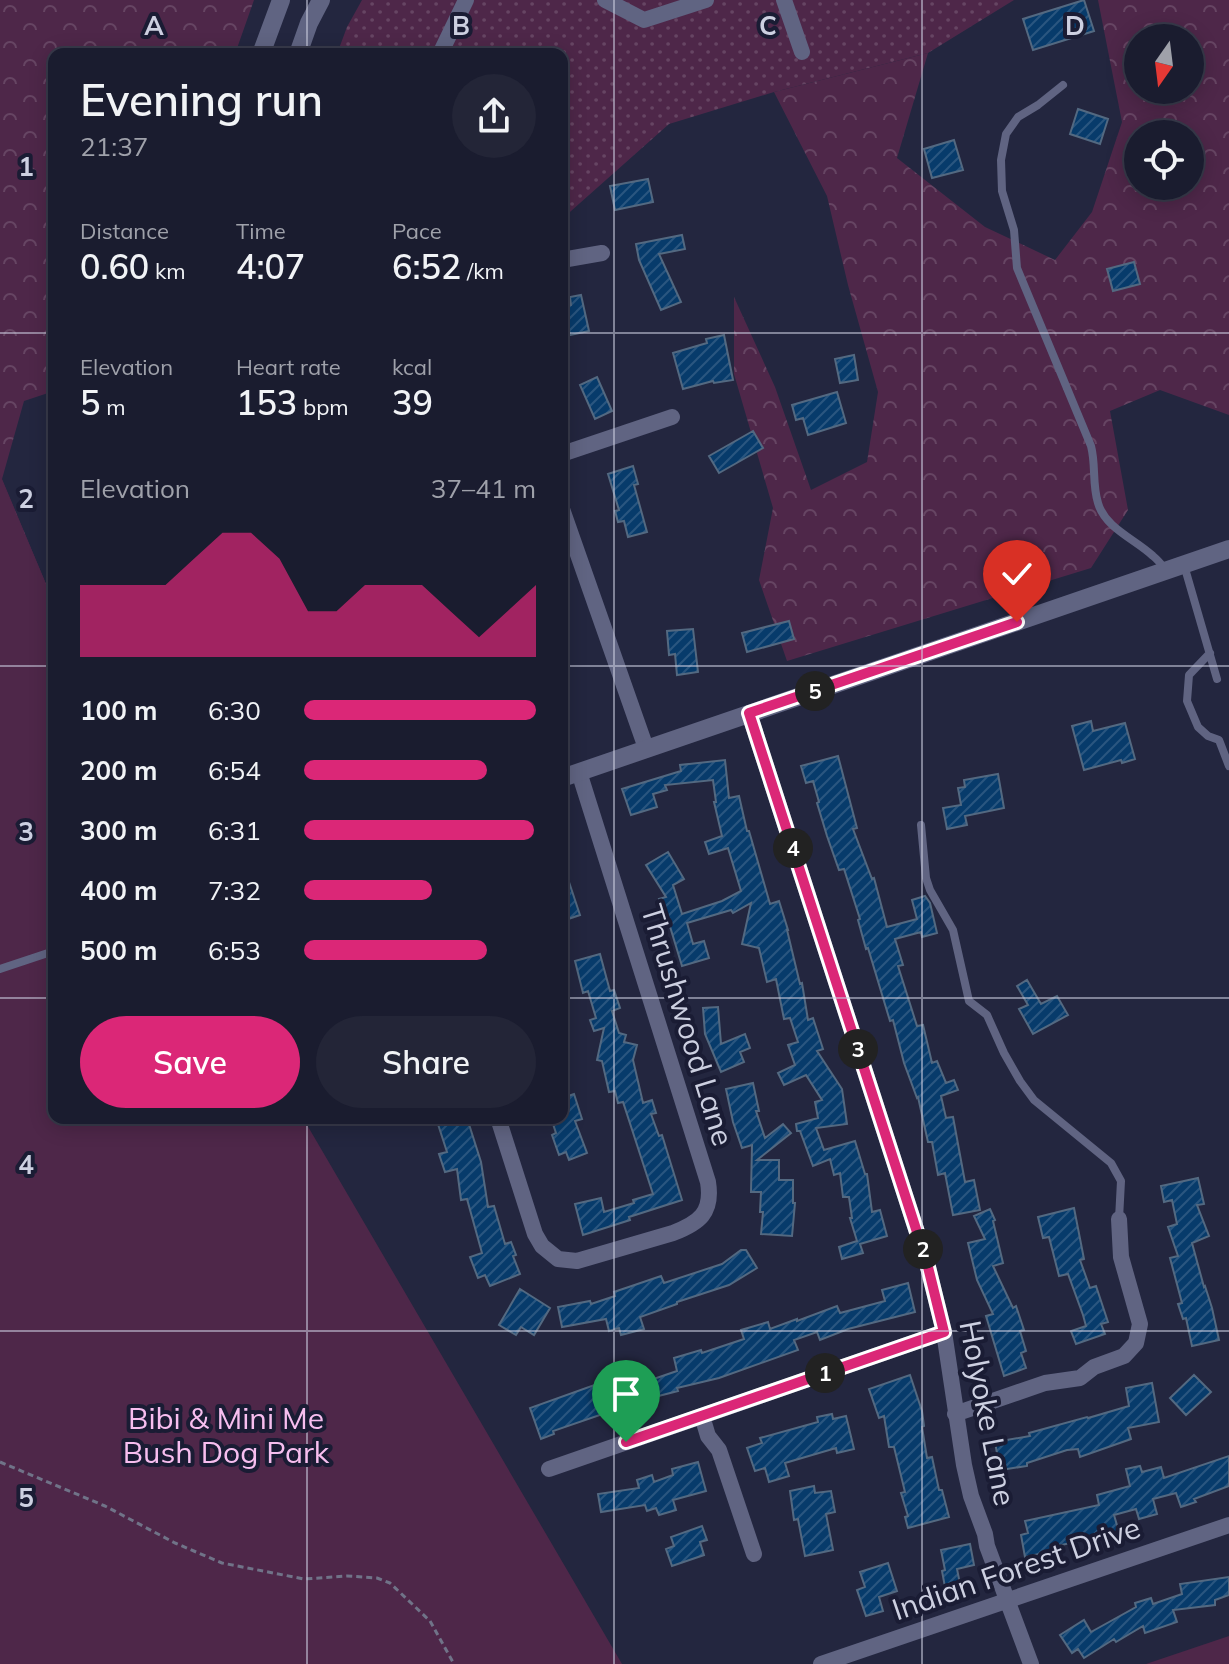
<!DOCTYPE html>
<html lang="en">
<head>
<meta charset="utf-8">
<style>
  body { margin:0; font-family:Mulish,sans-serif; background:#232537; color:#f1f3f6; height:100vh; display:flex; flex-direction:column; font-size:30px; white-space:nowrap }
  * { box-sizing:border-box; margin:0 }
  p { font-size:26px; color:#9fa1aa }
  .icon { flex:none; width:44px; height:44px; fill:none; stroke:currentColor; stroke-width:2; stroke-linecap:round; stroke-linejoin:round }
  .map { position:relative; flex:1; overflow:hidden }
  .details { position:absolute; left:48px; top:48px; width:520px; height:1076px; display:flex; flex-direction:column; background:#1a1c2f; border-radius:16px; box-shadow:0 4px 20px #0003,0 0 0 2px #383a4b }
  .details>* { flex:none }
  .needle { width:52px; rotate:194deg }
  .fabs { position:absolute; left:1124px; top:24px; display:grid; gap:16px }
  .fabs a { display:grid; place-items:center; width:80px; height:80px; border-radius:50%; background:#1a1c2f; box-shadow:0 4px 20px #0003,0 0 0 2px #383a4b; font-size:40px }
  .pin { position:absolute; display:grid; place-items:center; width:68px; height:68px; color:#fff; margin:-82px -34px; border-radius:50% 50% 50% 0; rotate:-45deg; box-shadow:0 0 8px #0007 }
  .pin .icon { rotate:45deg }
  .km { position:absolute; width:40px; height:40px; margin:-20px; border-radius:50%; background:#222; color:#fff; font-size:22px; line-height:40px; text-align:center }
  .round { display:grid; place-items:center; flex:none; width:84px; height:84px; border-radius:42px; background:#232537 }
  .overview { display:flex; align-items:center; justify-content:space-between; height:136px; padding:0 32px }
  h1 { font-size:44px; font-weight:600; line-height:60px }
  .metrics { display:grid; grid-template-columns:repeat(3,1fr); gap:12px; height:136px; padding:8px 32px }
  .metrics div { display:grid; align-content:center }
  .metrics b { font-size:34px; font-weight:600 }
  .metrics small { font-size:22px; font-weight:400 }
  .metrics p { font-size:22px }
  .chart { height:224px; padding:16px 32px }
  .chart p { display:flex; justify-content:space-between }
  .chart svg { width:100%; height:144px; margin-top:8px; fill:#db2777; opacity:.7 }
  .primary-button { display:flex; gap:16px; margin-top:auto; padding:16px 32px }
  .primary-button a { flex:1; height:92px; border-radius:48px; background:#db2777; color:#fff; font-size:32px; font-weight:600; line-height:92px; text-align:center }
  .primary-button a+a { background:#232537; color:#f1f3f6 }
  ul { padding:0 32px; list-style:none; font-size:26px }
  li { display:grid; grid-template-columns:128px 96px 1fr; align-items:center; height:60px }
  li i { height:20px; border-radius:10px; background:#db2777 }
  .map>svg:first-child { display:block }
  .grass { fill:url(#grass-dots) }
  .forest { fill:url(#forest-crowns); fill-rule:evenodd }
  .green { fill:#4e2749 }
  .building { fill:url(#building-hatch); stroke:#536981; stroke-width:2 }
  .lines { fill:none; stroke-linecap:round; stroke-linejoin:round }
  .path { stroke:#707388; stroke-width:3; stroke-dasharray:6 4; stroke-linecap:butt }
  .service { stroke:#606482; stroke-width:8 }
  .minor { stroke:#606482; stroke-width:16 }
  .tertiary { stroke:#606482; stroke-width:18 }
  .route-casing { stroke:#fff; stroke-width:16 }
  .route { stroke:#db2777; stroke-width:10 }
  .grid { fill:none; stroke:#cdd0e1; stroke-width:2; stroke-opacity:0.55 }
  .labels { text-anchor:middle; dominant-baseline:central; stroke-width:8; stroke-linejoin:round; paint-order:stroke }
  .street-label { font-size:30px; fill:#cdd0e1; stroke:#1a1c34 }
  .park-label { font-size:30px; fill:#f7beef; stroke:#1a1c34 }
  .grid-label { font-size:26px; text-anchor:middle; font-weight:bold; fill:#cdd0e1; stroke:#1a1c34; stroke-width:8; stroke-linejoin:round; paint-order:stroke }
</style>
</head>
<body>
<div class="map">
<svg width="1229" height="1664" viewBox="0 0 1229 1664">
  <defs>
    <pattern id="grass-dots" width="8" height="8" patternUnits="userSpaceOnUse" patternTransform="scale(2)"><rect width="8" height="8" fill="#4e2749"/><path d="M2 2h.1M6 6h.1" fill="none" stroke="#664563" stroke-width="1.8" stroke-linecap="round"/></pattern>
    <pattern id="forest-crowns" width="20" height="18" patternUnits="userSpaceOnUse" patternTransform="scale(2)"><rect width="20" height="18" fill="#4e2749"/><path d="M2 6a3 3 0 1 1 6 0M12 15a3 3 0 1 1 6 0" fill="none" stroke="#664563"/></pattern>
    <pattern id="building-hatch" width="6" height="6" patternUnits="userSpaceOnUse" patternTransform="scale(2)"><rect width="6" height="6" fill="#073b6b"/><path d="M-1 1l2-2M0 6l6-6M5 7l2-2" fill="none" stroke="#2a5680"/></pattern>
  </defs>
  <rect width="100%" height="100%" fill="#23263f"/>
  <path class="grass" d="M362,0H1014L928,53L774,92L669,124L562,219V54H337L347,27Z"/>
  <path class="forest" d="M0,0H254L235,54H54V391L24,401L2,479L54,603L0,544Z
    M1098,0H1229V415L1160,390L1110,411L1128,510L1091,568L787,661L759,580L773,508L734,374V297L775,387L811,490L867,462L878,392L848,285L827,196L774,92L928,53L897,158L985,227L1055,260L1092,212L1122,122ZM1138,38H1190V90H1138ZM1138,134H1190V186H1138Z"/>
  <path class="green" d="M0,475L54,603V1118H303L622,1664H0Z
    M1229,1636V1664H1146Z"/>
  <path class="building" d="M1084,0L1094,31L1033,50L1023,19Z
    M1078,109L1108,119L1100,144L1070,134Z
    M954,140L963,170L932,178L924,149Z
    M648,179L653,202L615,210L610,186Z
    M682,235L685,249L659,254L681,302L661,310L639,260L636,244Z
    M1134,262L1140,284L1113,291L1107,269Z
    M581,295L589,331L570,335L564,307L571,305L570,297Z
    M724,335L733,380L714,383L713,381L683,389L673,353L707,343L706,339Z
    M854,355L858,380L840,383L835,359Z
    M597,377L612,411L595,419L580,385Z
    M837,392L846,423L808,435L803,418L796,420L792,405Z
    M753,431L763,448L719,473L709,456Z
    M633,466L638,484L634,485L647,532L628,537L624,521L618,522L615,511L619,510L608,474Z
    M789,621L794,639L747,652L742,633Z
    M693,629L698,672L677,675L675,654L669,655L667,631Z
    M1091,721L1093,731L1125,723L1135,759L1122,763L1121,760L1084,770L1072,726Z
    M838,756L857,828L853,829L872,879L874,878L887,927L917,919L912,900L925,896L930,903L937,933L922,937L921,932L895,939L903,965L898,966L917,1026L923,1025L932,1063L937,1061L946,1083L954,1080L958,1090L941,1096L946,1118L953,1117L965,1182L974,1180L980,1210L953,1215L945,1173L938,1175L932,1142H928L918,1097L917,1098L904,1063L893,1020L890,1021L868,948L866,949L858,920L860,919L844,869L839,870L827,836L817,803L819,802L813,781L806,783L801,766Z
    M725,760L729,798L739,796L747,831H749L770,904L779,901L788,930H787L800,984L802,983L808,1020L813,1018L823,1049L817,1051L842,1089L847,1124L816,1128L824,1150L855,1141L865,1174H867L872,1212L880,1210L887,1236L860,1244L863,1253L842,1259L839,1247L857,1241L850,1218H852L849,1197H843L840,1173L834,1175L830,1159L813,1166L800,1131H797L796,1124L818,1118L815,1102L822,1100L806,1075L784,1085L778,1073L795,1065L788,1045L798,1042L790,1018L784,1019L776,979L767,982L759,948L742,944L751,903L733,913L731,910L687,923L693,944L704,941L709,958L682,966L668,920L666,921L659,899L666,897L646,865L668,852L684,879L673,885L682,914L722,901L741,891L728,848L709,854L705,842L722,836L714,802H716L713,780L665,785L667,790L653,794L657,807L631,815L622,789L681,771L680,765Z
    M998,774L1004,808L965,816L967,825L947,829L943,808L961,805L958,788L965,787L964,780Z
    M564,867L580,915L562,921V868Z
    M600,954L610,991L614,990L620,1008L612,1011L619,1033L626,1035L624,1042L637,1045L633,1060L643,1103L652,1100L656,1113L651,1114L659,1136L662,1135L682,1200L629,1217L630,1220L583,1235L575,1204L601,1198L604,1212L634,1203L633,1200L653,1194L623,1102L618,1103L615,1091L609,1092L602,1061L597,1060L604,1028L594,1031L590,1020L596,1018L588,991L583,993L575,961Z
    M1027,980L1041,1004L1057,996L1068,1015L1033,1034L1019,1009L1028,1005L1017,986Z
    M718,1007L721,1044L745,1034L750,1048L740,1052L744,1062L721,1072L705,1034L703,1008Z
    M753,1083L759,1111H756L765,1138L783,1124L791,1133L757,1160H779V1180H793V1203H795L792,1236L761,1234L763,1212H760L761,1192H751L752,1145L742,1148L733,1122L726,1089Z
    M574,1094L582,1119L575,1121L587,1153L569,1160L566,1152L559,1155L552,1135L556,1133L551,1118H562V1098Z
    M436,1118H467L481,1162L488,1207L494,1206L505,1244L511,1242L516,1255L513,1256L520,1274L490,1286L485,1275L478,1278L470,1257L482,1253L467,1199L461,1200L457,1169L445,1172L439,1154L447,1152Z
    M1198,1178L1204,1204L1197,1205L1209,1236L1192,1243L1204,1287L1205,1286L1212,1308L1219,1340L1192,1346L1186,1318L1183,1319L1178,1304L1182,1303L1170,1258L1178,1256L1168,1227L1177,1224L1172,1200L1164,1202L1161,1186Z
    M1074,1208L1084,1259L1080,1260L1090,1288L1096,1286L1108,1322L1101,1324L1105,1334L1076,1344L1071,1331L1086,1326L1083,1315L1068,1274L1059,1276L1049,1237L1043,1238L1038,1217Z
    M990,1209L995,1220L993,1221L1003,1263L993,1266L1013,1308L1016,1306L1024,1330L1020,1331L1026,1351L1021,1353L1026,1368L1004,1376L986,1316L993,1314L977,1280L968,1243L985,1239L974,1216Z
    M741,1250H746L757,1268L729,1285L677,1302V1304L640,1317L644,1329L621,1335L619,1328L609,1331L606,1319L562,1327L558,1307L590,1301L591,1304L615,1296L614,1292L661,1276L664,1283L722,1264Z
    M908,1283L915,1312L848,1329L820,1340L817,1332L794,1340L798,1350L719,1378L677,1388L678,1391L635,1402L636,1407L624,1409L623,1407L553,1431L554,1434L541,1439L530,1408L603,1382L631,1378L633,1386L677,1371L674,1358L701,1350L702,1353L744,1339L741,1330L768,1322L770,1329L797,1319V1321L837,1306L840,1313L885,1301L882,1290Z
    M520,1289L550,1308L534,1335L521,1327L516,1335L499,1325Z
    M910,1375L922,1411L924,1426L922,1427L927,1458L932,1457L939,1490H942L949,1517L908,1528L905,1517L908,1516L901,1493L905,1492L894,1447H889L884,1416L879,1418L869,1389Z
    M1194,1375L1211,1392L1186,1415L1170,1398Z
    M1152,1383L1159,1422L1128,1428L1131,1439L1080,1457L1078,1449L1067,1450L1027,1463V1466L1000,1470L995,1442L1030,1436L1029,1433L1087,1417L1088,1418L1129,1406L1126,1388Z
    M832,1414L833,1419L846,1416L854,1449L837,1453L836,1448L785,1463L789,1476L769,1482L765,1468L755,1471L747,1448L762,1443L760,1438L818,1422L817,1417Z
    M1229,1456V1486L1194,1499L1196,1502L1181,1507L1176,1493L1153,1499L1157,1514L1139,1519L1136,1509L1114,1515L1119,1532L1057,1546L1058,1550L1025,1557L1021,1535L1028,1533L1025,1521L1099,1505L1097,1495L1130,1486L1126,1469L1140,1466L1142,1472L1161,1467L1164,1478Z
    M698,1462L706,1491L673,1500L676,1510L659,1515L656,1508L647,1511L645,1505L601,1512L598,1494L639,1488L637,1480L652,1475L654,1482L673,1475L672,1469Z
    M814,1486L815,1493L831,1491L835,1512L826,1514L833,1550L805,1556L798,1519L794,1520L790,1491Z
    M702,1526L707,1540L700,1542L704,1555L672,1566L666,1549L674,1546L671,1537Z
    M970,1544L974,1565L957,1569L960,1584L945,1587L942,1571L945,1570L941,1550Z
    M888,1563L897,1591L879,1597L883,1611L866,1616L857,1590L865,1587L860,1572Z
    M1229,1577V1595L1215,1600V1605L1173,1610L1177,1622L1145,1633L1143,1626L1116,1642L1114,1639L1084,1658L1078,1649L1072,1653L1060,1635L1084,1620L1091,1632L1136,1607L1135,1603L1151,1598L1153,1604L1182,1594L1180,1584Z"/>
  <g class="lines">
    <path class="path" d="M0,1462L105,1506L175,1543L222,1563L304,1579L347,1576L377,1578L390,1583L430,1621L454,1664"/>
    <path class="service" d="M1063,85L1038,105L1018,117L1006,134L1001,160L1002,191L1014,230L1017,268L1091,446C1096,465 1092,484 1098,503C1105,528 1135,539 1153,556C1158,560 1162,565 1166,570
      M1184,565L1217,679
      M1210,653L1189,675L1187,701L1198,727L1208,736L1219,740L1229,766
      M921,825L926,878L930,890L953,930L969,1001L987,1015L1004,1053L1020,1081L1034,1100L1111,1163L1121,1181L1119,1219
      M0,969L54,951"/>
    <path class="minor" d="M605,0L644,20L706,0
      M784,0L802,52
      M440,54L466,0
      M562,260L602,253
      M562,454L672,417
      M562,509L646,748
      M749,713L927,1263L944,1332L964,1465L971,1496L985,1534L987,1546L1031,1664
      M498,1118L535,1234L542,1246L558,1259L577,1261L673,1233C699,1223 713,1213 708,1182L579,772
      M955,1414L1045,1383L1080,1378L1094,1367L1124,1356L1136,1343L1140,1324L1121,1257L1119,1219
      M702,1416L708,1436L719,1450L754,1554
      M549,1469L944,1332
      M821,1664L1229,1525"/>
    <path class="tertiary" d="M261,54L281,0
      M298,54L309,23L321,0
      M562,778L1229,549"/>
  </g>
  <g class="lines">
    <defs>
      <path id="route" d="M626,1442L944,1332L927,1263L749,713L1017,622"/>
    </defs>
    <use href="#route" class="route-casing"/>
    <use href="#route" class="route"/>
  </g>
  <path class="grid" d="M307,0V54M614,0V1664M922,0V1664M0,333H54M562,333H1229M0,666H54M562,666H1229M0,998H54M562,998H1229M307,1118V1664M0,1331H1229"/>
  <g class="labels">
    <g class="street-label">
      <text transform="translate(688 1025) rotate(73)">Thrushwood Lane</text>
      <text transform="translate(988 1413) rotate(79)">Holyoke Lane</text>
      <text transform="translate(1016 1568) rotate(-19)">Indian Forest Drive</text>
    </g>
    <g class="park-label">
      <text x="226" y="1418">Bibi &amp; Mini Me<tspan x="226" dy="34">Bush Dog Park</tspan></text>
    </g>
  </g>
  <g class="grid-label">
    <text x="154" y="35">A</text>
    <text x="461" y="35">B</text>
    <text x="768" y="35">C</text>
    <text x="1075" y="35">D</text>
    <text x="26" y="176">1</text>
    <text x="26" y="508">2</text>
    <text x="26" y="841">3</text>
    <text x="26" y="1174">4</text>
    <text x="26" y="1507">5</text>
  </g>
</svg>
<div class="fabs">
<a><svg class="needle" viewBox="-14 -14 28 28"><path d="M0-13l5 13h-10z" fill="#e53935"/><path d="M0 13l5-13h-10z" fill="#9fa1aa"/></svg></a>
<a><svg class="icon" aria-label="locate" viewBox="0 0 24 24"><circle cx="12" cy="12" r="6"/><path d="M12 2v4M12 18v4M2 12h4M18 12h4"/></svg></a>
</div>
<div class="pin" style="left:626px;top:1442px;background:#1e9e55"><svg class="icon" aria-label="arrive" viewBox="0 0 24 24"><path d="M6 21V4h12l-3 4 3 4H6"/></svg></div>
<div class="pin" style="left:1017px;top:622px;background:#d93025"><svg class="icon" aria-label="check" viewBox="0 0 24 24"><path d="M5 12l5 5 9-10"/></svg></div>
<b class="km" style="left:825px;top:1373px">1</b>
<b class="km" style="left:923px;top:1249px">2</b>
<b class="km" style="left:858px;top:1049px">3</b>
<b class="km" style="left:793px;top:848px">4</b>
<b class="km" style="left:815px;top:691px">5</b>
<section class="details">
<div class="overview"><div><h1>Evening run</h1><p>21:37</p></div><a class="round"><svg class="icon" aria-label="share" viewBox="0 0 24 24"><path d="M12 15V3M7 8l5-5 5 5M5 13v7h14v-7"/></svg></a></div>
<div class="metrics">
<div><p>Distance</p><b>0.60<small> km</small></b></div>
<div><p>Time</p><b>4:07</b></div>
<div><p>Pace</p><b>6:52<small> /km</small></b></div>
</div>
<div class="metrics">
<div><p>Elevation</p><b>5<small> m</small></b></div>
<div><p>Heart rate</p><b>153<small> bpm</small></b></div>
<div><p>kcal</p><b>39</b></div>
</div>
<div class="chart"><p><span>Elevation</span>37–41 m</p>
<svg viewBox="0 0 160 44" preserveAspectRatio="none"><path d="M0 44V22L10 22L20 22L30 22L40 14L50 6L60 6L70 14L80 30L90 30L100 22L110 22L120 22L130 30L140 38L150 30L160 22V44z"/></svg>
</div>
<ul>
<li><b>100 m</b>6:30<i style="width:100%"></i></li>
<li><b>200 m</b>6:54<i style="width:79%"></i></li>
<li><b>300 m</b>6:31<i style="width:99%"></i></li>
<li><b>400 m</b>7:32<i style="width:55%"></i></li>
<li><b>500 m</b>6:53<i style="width:79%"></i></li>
</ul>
<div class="primary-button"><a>Save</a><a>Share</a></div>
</section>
</div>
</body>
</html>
